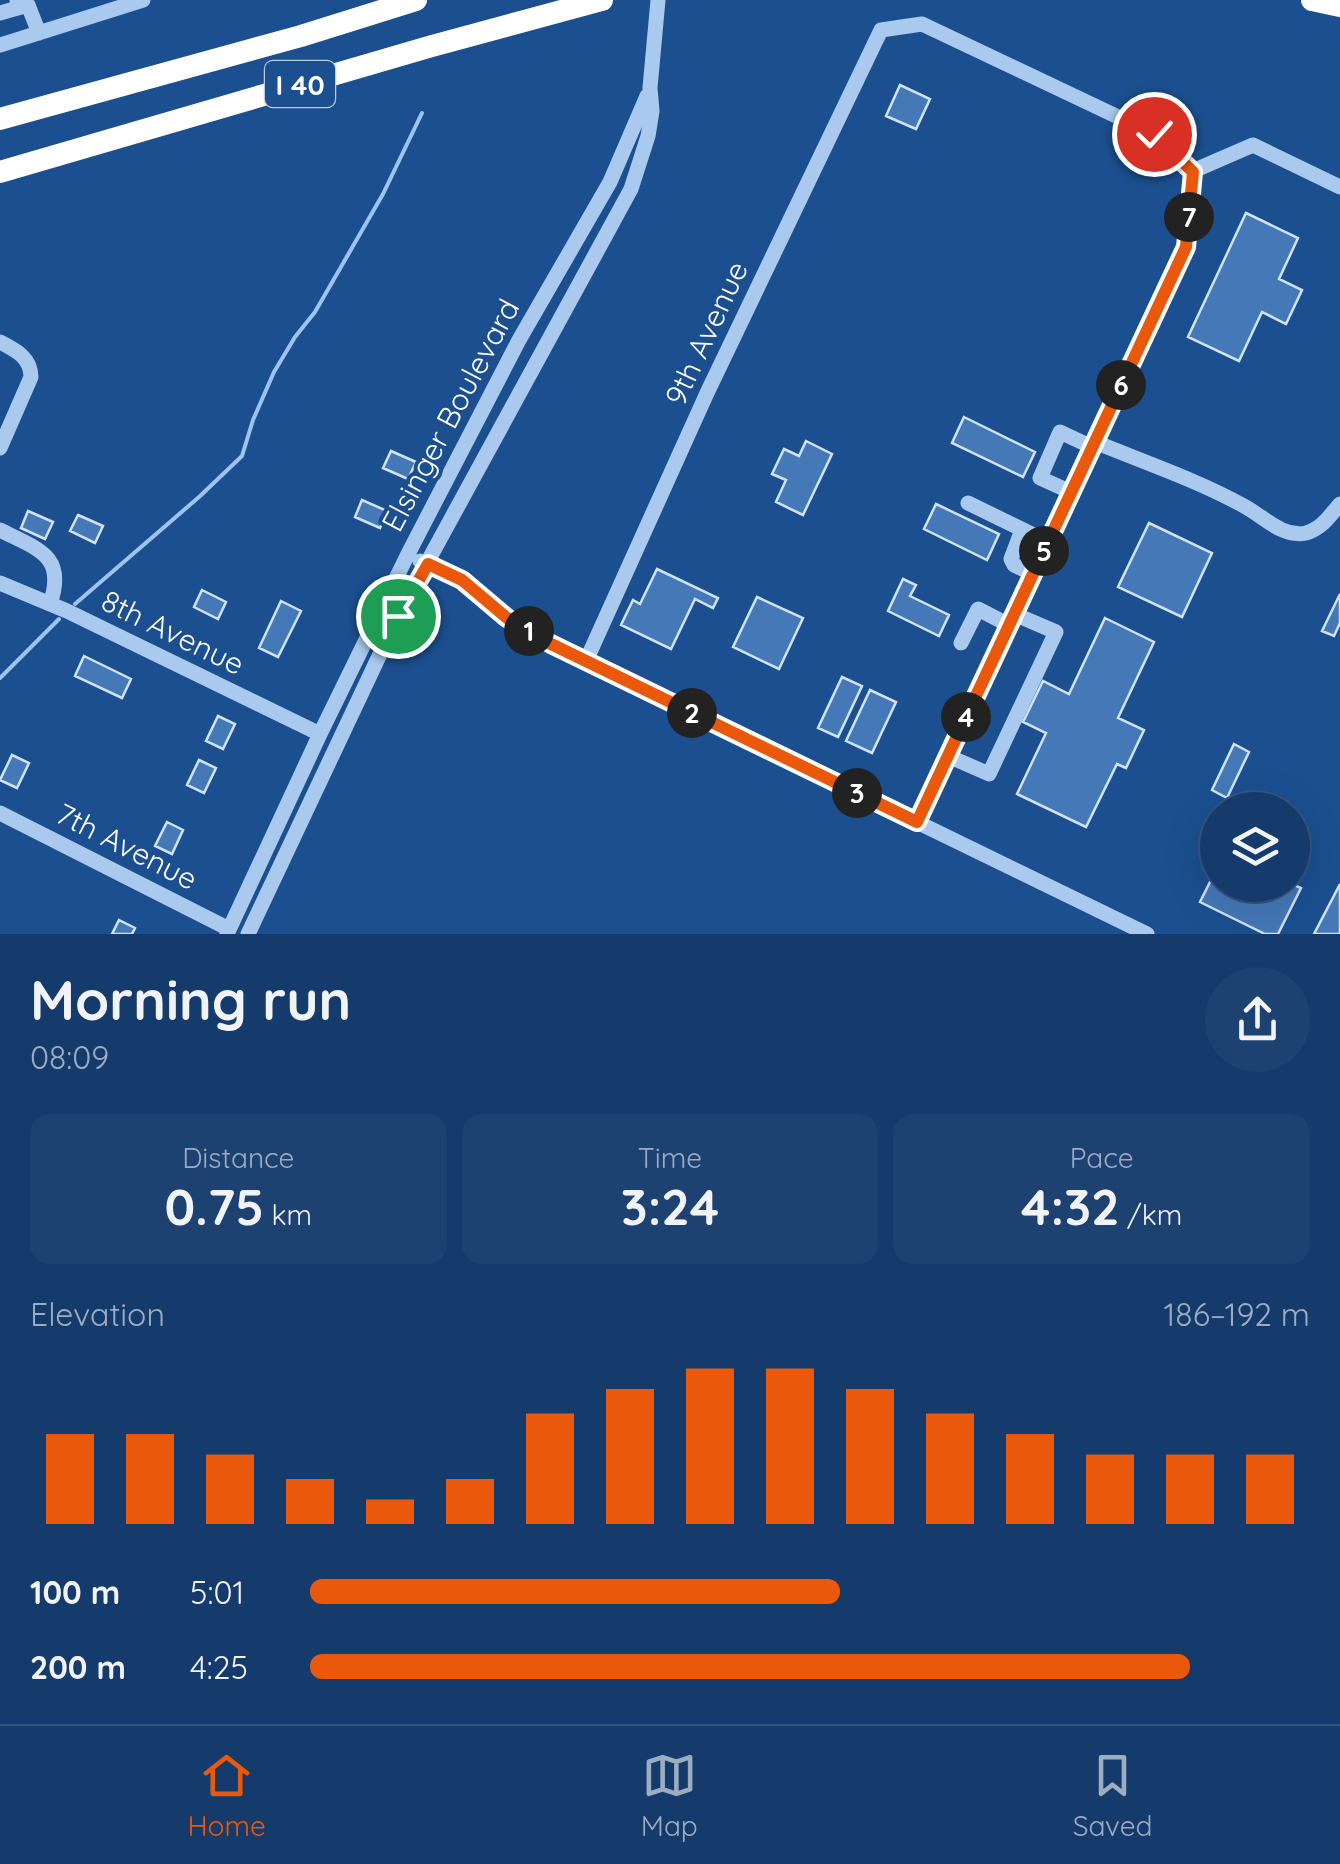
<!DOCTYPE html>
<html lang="en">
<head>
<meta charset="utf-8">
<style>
  body { margin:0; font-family:Quicksand,sans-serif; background:#1d4271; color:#f1f3f6; height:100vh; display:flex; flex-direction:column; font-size:38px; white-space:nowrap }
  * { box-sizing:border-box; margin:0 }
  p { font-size:32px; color:#9dadc1 }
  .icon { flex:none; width:55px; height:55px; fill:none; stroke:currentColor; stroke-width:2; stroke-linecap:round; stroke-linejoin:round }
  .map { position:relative; height:934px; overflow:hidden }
  .drawer { display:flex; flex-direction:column; background:#143b6b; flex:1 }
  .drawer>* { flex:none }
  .controls { position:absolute; left:1200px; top:792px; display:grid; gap:20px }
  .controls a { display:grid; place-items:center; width:110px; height:110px; border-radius:50%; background:#143b6b; box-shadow:0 10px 40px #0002,0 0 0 2px #33557e; font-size:50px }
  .pin { position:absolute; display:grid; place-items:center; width:85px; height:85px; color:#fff; margin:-42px; border:5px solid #fff; border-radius:50%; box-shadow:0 2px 10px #0007 }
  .km { position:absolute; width:50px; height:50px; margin:-25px; border-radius:50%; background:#222; color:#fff; font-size:28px; line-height:50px; text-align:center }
  .round { display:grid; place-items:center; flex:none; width:105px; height:105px; border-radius:52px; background:#1d4271 }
  .summary { display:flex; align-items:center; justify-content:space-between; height:170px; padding:0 30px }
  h1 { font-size:55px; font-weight:800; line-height:75px }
  .stats { display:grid; grid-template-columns:repeat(3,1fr); gap:15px; height:170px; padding:10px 30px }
  .stats div { display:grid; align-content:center; border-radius:20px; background:#1d4271; text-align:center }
  .stats b { font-size:50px; font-weight:800 }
  .stats small { font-size:28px; font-weight:400 }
  .stats p { font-size:28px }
  .chart { height:280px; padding:20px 30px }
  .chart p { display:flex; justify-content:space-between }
  .chart svg { width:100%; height:180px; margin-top:10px; stroke:#ea580c; stroke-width:6 }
  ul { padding:0 30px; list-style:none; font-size:32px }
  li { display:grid; grid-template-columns:160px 120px 1fr; align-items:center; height:75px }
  li i { height:25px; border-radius:12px; background:#ea580c }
  .dock { display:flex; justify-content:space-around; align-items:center; height:140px; border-top:2px solid #33557e; background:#143b6b; font-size:28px; color:#9dadc1 }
  .dock a { display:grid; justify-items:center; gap:5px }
  .dock .on { color:#ea580c }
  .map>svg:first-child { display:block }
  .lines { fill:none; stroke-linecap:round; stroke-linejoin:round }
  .stream { stroke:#9cc4f0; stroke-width:4 }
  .building { fill:#4478b7; stroke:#cfe3fa; stroke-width:2.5 }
  .minor { stroke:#a9c9ee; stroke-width:15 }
  .highway { stroke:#fff; stroke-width:22 }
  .route-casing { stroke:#fff; stroke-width:20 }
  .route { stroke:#ea580c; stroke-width:12 }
  .labels { text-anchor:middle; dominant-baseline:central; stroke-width:8; stroke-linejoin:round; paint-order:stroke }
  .shield { fill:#1b4f8f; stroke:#bbcadd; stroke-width:2.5 }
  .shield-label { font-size:28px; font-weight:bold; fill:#fff }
  .street-label { font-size:30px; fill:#fff; stroke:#1b4f8f }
</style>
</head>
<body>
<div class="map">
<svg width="1340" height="934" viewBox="0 0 1340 934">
  <rect width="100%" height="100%" fill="#1b4f8f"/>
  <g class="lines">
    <path class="stream" d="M75,604L199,497L242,456L253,420L274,372L295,337L315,312L383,194L422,113
      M0,678L59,619"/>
  </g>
  <path class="building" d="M900,85L930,99L916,129L886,116Z
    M1246,213L1298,238L1279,279L1302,290L1286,324L1262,312L1239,361L1188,337Z
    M964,417L1035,452L1023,477L952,443Z
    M806,441L832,454L803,515L776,502L786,480L772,474L784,449L799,456Z
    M391,451L416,462L408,479L383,468Z
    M362,500L387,511L380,528L355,517Z
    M936,504L999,534L987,560L924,529Z
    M28,511L53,522L45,539L21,528Z
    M78,515L103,526L95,543L70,531Z
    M1149,523L1212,553L1182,617L1118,587Z
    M657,569L718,598L713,608L695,599L671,649L621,625L633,600L640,604Z
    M903,579L916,585L910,596L949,615L939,636L888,611Z
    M202,590L226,602L218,619L194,607Z
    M1340,594V623L1334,636L1322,631Z
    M757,597L803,618L779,669L733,647Z
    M281,601L301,611L278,657L259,648Z
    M1105,618L1154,642L1118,718L1144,730L1126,768L1117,764L1086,827L1017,794L1046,733L1023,722L1043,681L1069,694Z
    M84,656L131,679L122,698L75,676Z
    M842,677L862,686L838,737L818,728Z
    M870,690L896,702L872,753L846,741Z
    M218,716L235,724L223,749L206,741Z
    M1234,744L1249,752L1227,798L1212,790Z
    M12,755L29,763L17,788L0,780Z
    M199,760L216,768L204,793L187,785Z
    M167,822L183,830L172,854L155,846Z
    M1218,866V885L1292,884L1301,888L1278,934H1265L1200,902Z
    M1340,884V934H1314Z
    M119,920L135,928L132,934H112Z"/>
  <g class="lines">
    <path class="minor" d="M17,0L28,5L39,33
      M0,13L28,5
      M0,45L143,0
      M0,342C16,350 31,358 31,377L0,448
      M1095,442C1144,462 1197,480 1244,506C1263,516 1282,538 1306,533C1322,529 1330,515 1340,504
      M1071,492L1040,478L1060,432L1092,447
      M968,503L1048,542
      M0,530C37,549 67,555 50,604
      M1022,530L1011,559L1014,565L1033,574
      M420,561L462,580L507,619L551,644L1147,934
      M0,583L67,611L320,734
      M961,643L978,609L1009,625
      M586,661L707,393L881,30L922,24L1154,134L1193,171
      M948,756L989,774L1056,632L1014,614
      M0,813L229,929
      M917,822L1186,247L1193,171L1253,145L1340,187
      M227,934L320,734L407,556L519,340L610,182L647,96
      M248,934L398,616L631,189L648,136L652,111L650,88L658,0"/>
    <path class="highway" d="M1312,0L1340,6
      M0,119L301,36L416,0
      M0,172L432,46L602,0"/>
  </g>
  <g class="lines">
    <defs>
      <path id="route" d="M398,616L428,564L462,580L507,618L551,644L917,822L1186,247L1193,172L1154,134"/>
    </defs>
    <use href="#route" class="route-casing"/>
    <use href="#route" class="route"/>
  </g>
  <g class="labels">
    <rect class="shield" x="265" y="61" width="70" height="46" rx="8"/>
    <g class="shield-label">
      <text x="300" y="84">I 40</text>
    </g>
    <g class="street-label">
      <text transform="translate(706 333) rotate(-65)">9th Avenue</text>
      <text transform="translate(450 415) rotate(-62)">Elsinger Boulevard</text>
      <text transform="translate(173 632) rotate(26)">8th Avenue</text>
      <text transform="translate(127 846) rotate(27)">7th Avenue</text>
    </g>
  </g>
</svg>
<div class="controls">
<a><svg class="icon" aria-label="layers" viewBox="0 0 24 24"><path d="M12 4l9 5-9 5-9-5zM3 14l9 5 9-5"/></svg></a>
</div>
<div class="pin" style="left:398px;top:616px;background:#1e9e55"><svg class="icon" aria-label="arrive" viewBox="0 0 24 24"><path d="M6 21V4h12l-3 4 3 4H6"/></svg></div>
<div class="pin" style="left:1154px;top:134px;background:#d93025"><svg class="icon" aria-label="check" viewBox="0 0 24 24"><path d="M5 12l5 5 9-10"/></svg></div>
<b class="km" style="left:529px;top:631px">1</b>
<b class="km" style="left:692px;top:713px">2</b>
<b class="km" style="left:857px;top:793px">3</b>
<b class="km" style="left:966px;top:717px">4</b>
<b class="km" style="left:1044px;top:551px">5</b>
<b class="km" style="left:1121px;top:385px">6</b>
<b class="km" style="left:1189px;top:217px">7</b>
</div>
<section class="drawer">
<div class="summary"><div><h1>Morning run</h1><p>08:09</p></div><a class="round"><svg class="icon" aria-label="share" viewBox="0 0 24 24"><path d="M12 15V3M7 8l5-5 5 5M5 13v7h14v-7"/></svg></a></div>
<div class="stats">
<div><p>Distance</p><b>0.75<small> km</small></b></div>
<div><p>Time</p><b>3:24</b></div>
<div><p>Pace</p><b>4:32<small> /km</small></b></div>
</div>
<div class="chart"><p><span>Elevation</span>186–192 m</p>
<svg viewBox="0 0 160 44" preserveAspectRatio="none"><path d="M5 44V22M15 44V22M25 44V27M35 44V33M45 44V38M55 44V33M65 44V17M75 44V11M85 44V6M95 44V6M105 44V11M115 44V17M125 44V22M135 44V27M145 44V27M155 44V27"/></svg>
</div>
<ul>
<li><b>100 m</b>5:01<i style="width:53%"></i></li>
<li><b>200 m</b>4:25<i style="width:88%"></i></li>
</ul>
</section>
<nav class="dock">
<a class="on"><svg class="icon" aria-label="home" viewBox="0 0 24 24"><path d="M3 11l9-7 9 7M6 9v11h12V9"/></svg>Home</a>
<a><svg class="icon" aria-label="map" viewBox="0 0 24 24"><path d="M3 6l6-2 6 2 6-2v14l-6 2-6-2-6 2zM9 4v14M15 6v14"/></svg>Map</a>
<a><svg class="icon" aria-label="saved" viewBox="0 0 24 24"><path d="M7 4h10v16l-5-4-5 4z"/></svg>Saved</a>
</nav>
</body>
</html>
